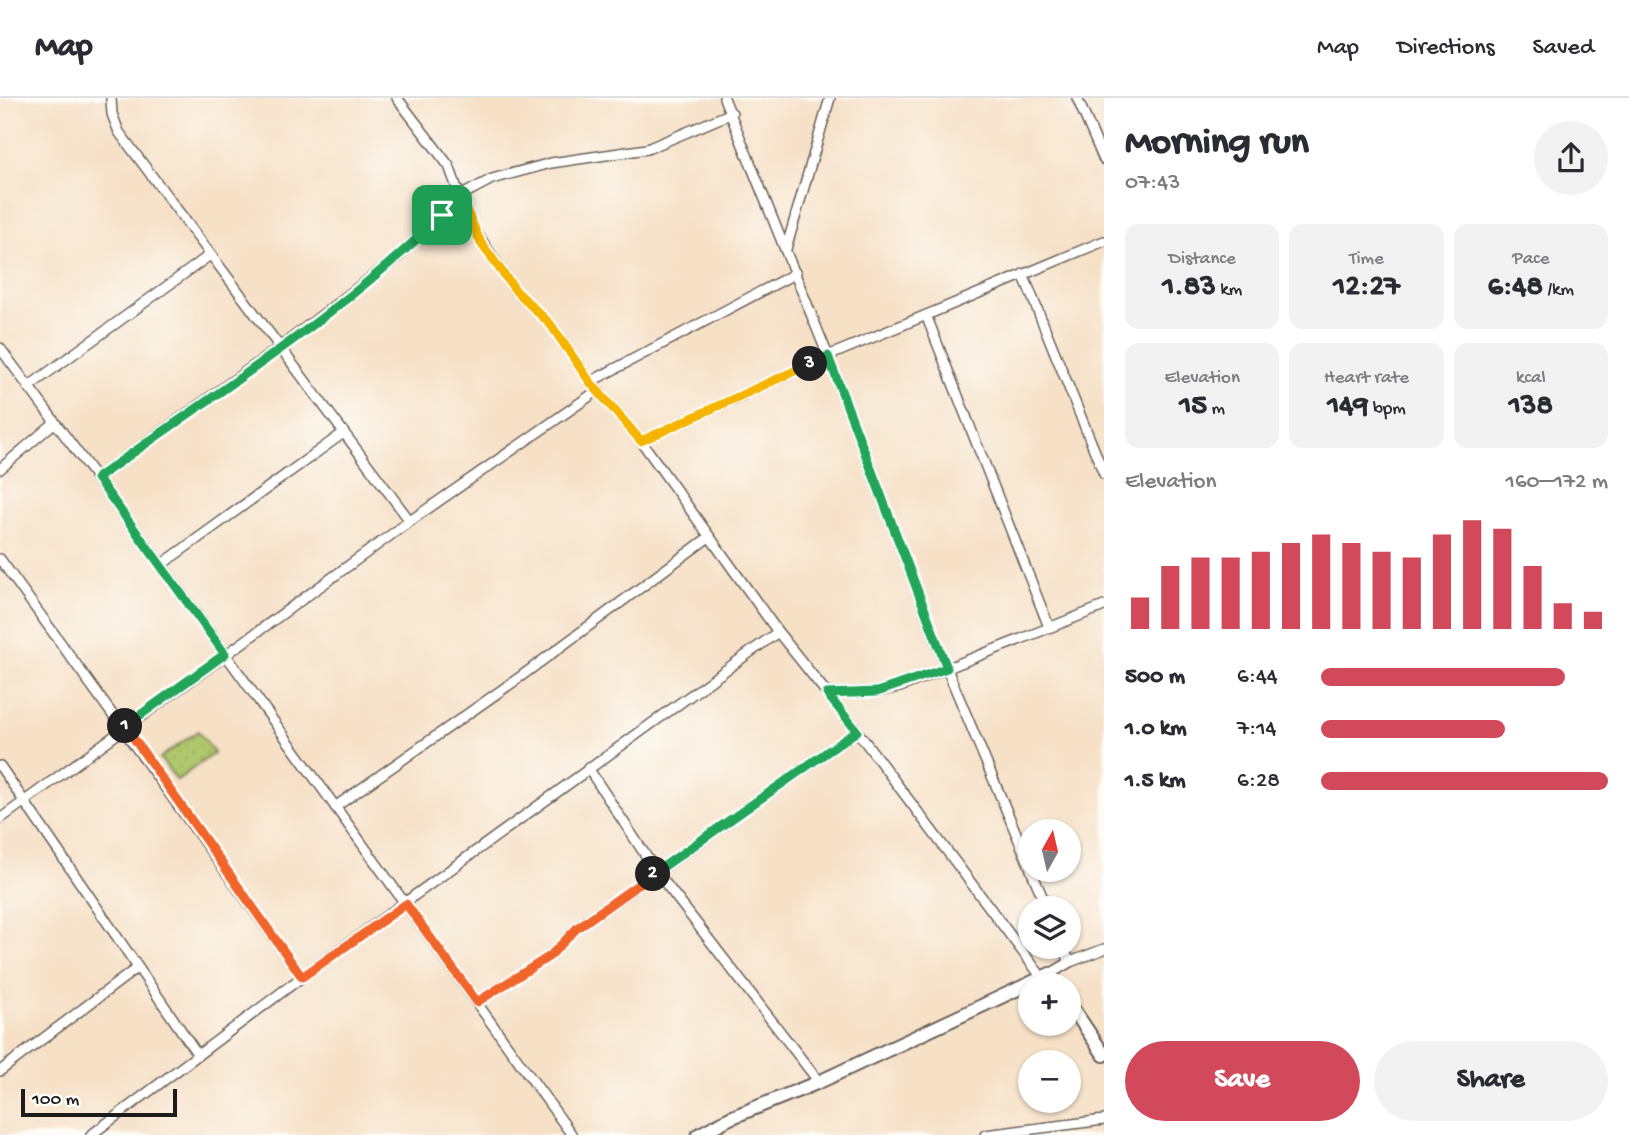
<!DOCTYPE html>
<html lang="en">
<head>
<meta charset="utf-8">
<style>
  body { margin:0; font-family:"Gochi Hand",sans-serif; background:#f2f2f3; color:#2b2b33; height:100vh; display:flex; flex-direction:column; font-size:26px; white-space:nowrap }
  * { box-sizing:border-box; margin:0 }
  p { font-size:23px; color:#7c7c81 }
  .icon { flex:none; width:38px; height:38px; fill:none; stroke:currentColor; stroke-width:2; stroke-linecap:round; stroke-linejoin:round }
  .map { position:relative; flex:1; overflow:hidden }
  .sheet { display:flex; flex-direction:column; background:#fff; width:525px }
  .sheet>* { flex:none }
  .needle { width:46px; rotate:8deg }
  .controls { position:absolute; left:1018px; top:721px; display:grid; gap:14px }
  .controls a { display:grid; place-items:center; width:63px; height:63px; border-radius:50%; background:#fff; box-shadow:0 2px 5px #0004; font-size:35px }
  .scale { position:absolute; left:21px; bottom:18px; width:156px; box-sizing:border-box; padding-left:7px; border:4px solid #1c1c1c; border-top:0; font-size:19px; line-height:24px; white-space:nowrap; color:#1c1c1c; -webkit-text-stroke:5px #fdfcf7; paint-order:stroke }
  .pin { position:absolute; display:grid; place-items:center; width:60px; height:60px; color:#fff; margin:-30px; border-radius:14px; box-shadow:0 4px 10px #0006 }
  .km { position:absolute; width:35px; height:35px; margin:-18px; border-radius:50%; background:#222; color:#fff; font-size:19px; line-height:35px; text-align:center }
  .round { display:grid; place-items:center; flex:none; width:74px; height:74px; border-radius:37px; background:#f2f2f3 }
  .head { display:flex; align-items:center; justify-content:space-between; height:119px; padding:0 21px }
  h1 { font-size:38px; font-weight:700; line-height:52px }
  .metrics { display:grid; grid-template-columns:repeat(3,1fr); gap:10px; height:119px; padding:7px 21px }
  .metrics div { display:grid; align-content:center; border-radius:14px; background:#f2f2f3; text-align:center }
  .metrics b { font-size:30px; font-weight:700 }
  .metrics small { font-size:19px; font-weight:400 }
  .metrics p { font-size:19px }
  .chart { height:196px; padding:14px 21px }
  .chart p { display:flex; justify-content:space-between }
  .chart svg { width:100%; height:126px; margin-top:7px; stroke:#d1495b; stroke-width:6 }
  .primary-button { display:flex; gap:14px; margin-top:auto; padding:14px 21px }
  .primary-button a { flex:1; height:80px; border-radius:42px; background:#d1495b; color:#fff; font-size:28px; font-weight:700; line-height:80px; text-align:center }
  .primary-button a+a { background:#f2f2f3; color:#2b2b33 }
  ul { padding:0 21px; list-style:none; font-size:23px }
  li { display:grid; grid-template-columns:112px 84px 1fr; align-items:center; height:52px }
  li i { height:18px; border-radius:9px; background:#d1495b }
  header { display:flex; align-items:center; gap:42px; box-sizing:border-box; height:98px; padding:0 35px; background:#fff; border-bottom:2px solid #e1e1e2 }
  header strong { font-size:33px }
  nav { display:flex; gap:38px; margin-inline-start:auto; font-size:24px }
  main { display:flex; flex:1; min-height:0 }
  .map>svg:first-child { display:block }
  .park { fill:url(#park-dots); stroke:#667244; stroke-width:2 }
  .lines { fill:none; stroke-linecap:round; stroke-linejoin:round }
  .street-casing { stroke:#686158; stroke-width:12 }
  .secondary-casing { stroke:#686158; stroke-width:16 }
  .street { stroke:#fff; stroke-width:9 }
  .secondary { stroke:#fff; stroke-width:12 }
  .split-1-casing { stroke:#fff; stroke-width:14 }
  .split-2-casing { stroke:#fff; stroke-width:14 }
  .split-3-casing { stroke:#fff; stroke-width:14 }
  .split-4-casing { stroke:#fff; stroke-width:14 }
  .split-1 { stroke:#22a559; stroke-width:9 }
  .split-2 { stroke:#f0652b; stroke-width:9 }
  .split-3 { stroke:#22a559; stroke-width:9 }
  .split-4 { stroke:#f5b400; stroke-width:9 }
</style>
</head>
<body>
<header>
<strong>Map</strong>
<nav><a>Map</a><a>Directions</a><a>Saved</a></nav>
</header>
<main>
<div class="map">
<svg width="1104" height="1037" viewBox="0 0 1104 1037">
  <defs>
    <pattern id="park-dots" width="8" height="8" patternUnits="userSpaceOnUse" patternTransform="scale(1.75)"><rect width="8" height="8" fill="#b0c86d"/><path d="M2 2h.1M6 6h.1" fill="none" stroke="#97ab5e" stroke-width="1.8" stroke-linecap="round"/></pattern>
  </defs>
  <rect width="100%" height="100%" fill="#fdfcf7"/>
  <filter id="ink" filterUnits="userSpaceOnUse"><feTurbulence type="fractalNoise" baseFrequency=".0143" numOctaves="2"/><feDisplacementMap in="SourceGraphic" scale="14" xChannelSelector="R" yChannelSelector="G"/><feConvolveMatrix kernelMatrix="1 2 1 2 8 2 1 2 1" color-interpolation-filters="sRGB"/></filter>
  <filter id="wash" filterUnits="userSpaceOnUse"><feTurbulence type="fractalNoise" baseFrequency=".00686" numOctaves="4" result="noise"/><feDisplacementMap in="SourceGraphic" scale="28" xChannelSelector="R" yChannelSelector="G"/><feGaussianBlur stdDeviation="1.57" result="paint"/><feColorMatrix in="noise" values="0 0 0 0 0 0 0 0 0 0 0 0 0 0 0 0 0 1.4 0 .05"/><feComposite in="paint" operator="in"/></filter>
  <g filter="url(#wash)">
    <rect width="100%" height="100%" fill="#f6e0c6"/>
    <path class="park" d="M198,633L214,655L177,682L160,660Z"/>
  </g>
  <g filter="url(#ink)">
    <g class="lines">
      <defs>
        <path id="street" d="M111,0L112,16L119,34L410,423
          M397,0L449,68L469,123L515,193L551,227L590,284L641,343L778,534L857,633L1043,881
          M724,0L828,258L947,571L1031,771
          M1077,0L1104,62
          M786,151L830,0
          M1023,176L1104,376
          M926,217L1049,529
          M0,250L161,467L572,1037
          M590,284L796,175
          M28,289L210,157
          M641,343L828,258L1104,143
          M0,371L54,325
          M97,380L279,250L399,158L460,98L492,81L551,65L647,51L732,15
          M0,461L302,879
          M161,467L342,336
          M827,596L877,594L900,589L1104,508
          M0,668L198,957
          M588,670L656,773L819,984
          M335,709L516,582L709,439
          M0,721L410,423L597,293
          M1031,772L1047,810
          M1063,849L1070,864
          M1050,876L1070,864L1104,851
          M477,904L550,858L577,830L857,633
          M0,973L137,870
          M91,1037L302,879L778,534
          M985,1037L1104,1022"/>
        <path id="secondary" d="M1069,905L1104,957
          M698,1037L730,1020L819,984L1050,876L1057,887"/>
      </defs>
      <use href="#street" class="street-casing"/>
      <use href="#secondary" class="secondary-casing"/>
      <use href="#street" class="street"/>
      <use href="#secondary" class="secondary"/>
    </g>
  </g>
  <g class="lines" filter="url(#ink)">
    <defs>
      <path id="split-1" d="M125,628L225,556L97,380C212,298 342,216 442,117"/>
      <path id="split-2" d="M125,628L302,879L406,806L477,904L550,858L577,830L653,776"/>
      <path id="split-3" d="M653,776L857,633L827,596L877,594L947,570L828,258L810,266"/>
      <path id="split-4" d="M442,117L460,98L481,145L516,193L551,227L590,284L641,343L810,266"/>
    </defs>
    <use href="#split-1" class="split-1-casing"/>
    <use href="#split-2" class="split-2-casing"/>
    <use href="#split-3" class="split-3-casing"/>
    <use href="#split-4" class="split-4-casing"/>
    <use href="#split-1" class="split-1"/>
    <use href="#split-2" class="split-2"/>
    <use href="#split-3" class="split-3"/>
    <use href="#split-4" class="split-4"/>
  </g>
</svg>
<div class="controls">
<a><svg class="needle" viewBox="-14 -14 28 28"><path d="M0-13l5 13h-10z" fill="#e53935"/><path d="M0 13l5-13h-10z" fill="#7c7c81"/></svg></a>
<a><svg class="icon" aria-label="layers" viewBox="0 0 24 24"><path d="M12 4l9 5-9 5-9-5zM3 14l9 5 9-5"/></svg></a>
<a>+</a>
<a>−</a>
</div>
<div class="scale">100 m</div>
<div class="pin" style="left:442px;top:117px;background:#1e9e55"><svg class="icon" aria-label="arrive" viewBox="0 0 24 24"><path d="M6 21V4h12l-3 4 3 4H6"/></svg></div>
<b class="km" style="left:125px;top:628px">1</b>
<b class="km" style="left:653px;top:776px">2</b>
<b class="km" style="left:810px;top:266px">3</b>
</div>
<section class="sheet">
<div class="head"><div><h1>Morning run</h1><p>07:43</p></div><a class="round"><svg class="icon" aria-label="share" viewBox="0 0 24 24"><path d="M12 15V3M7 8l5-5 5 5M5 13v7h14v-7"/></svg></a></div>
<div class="metrics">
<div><p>Distance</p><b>1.83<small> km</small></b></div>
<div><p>Time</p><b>12:27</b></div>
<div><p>Pace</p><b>6:48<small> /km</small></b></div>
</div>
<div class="metrics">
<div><p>Elevation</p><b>15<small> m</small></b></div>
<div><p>Heart rate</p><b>149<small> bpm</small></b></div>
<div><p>kcal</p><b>138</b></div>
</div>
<div class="chart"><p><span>Elevation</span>160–172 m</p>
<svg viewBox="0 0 160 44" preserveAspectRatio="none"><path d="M5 44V33M15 44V22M25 44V19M35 44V19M45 44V17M55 44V14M65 44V11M75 44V14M85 44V17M95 44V19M105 44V11M115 44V6M125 44V9M135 44V22M145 44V35M155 44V38"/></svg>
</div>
<ul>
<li><b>500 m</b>6:44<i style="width:85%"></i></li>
<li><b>1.0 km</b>7:14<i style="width:64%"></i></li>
<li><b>1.5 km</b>6:28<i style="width:100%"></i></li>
</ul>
<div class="primary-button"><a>Save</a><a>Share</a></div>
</section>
</main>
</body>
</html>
